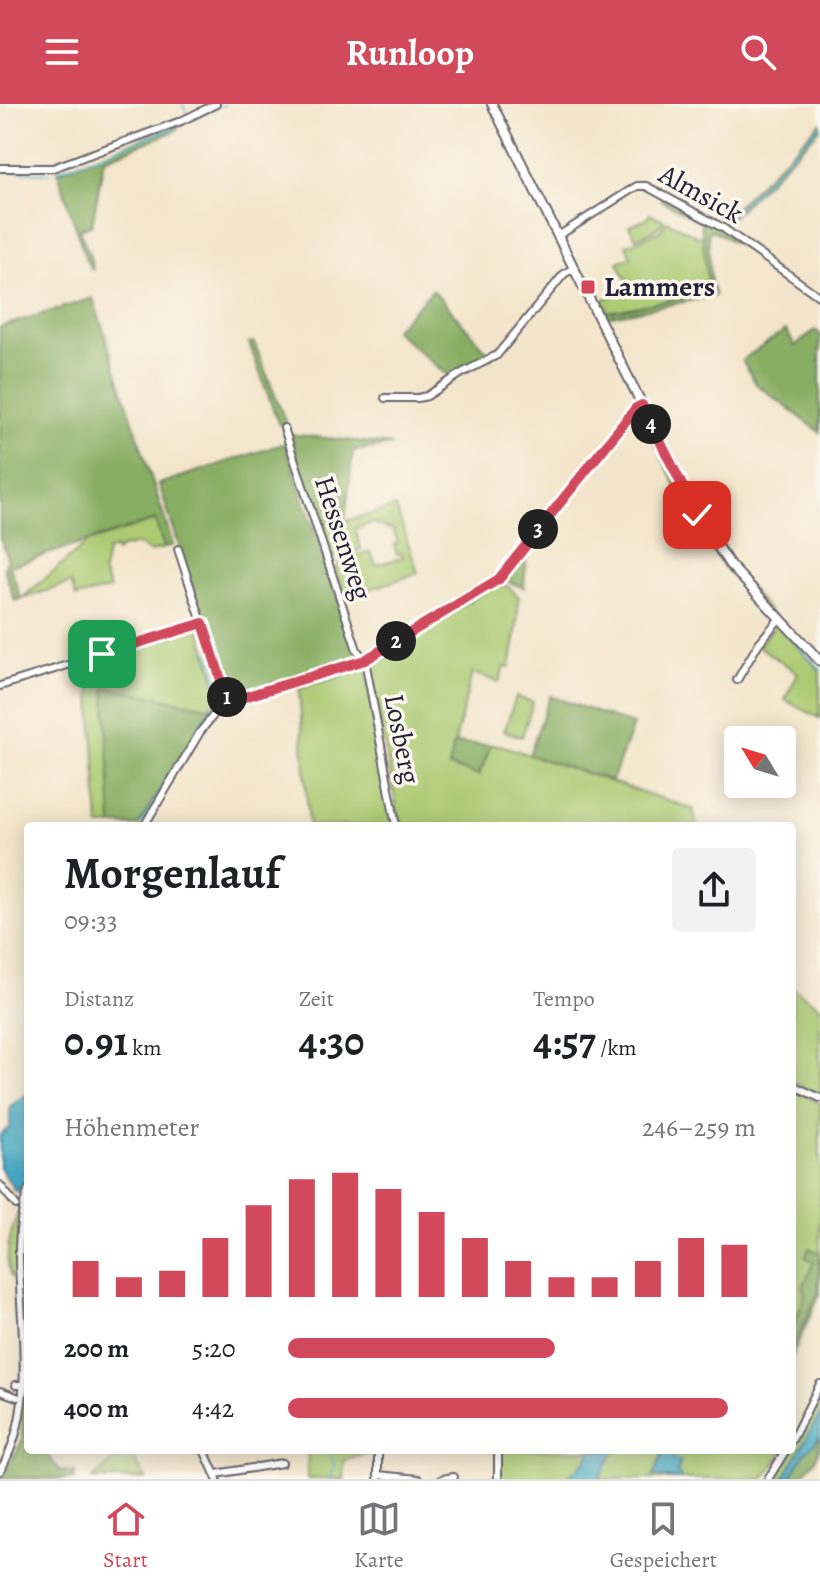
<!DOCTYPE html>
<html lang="de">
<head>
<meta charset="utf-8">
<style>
  body { margin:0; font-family:Alegreya,serif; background:#f2f2f2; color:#202124; height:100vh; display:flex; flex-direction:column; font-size:30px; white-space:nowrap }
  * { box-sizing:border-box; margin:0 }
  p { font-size:26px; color:#757577 }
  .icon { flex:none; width:44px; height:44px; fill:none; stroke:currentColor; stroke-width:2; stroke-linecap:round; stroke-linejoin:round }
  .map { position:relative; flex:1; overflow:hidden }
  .drawer { position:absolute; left:24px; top:718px; width:772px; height:632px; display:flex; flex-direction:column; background:#fff; border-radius:8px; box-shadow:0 4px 20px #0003 }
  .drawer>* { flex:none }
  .needle { width:52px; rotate:308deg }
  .buttons { position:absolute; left:724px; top:622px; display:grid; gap:16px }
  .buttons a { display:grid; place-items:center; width:72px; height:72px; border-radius:8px; background:#fff; box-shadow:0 4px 20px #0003; font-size:40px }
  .pin { position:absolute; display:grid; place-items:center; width:68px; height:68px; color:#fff; margin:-34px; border-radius:16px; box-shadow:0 4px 12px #0006 }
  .km { position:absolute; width:40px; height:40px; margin:-20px; border-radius:50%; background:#222; color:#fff; font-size:22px; line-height:40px; text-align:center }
  .round { display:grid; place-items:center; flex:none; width:84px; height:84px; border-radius:8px; background:#f2f2f2 }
  .headline { display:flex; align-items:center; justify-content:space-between; height:136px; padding:0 40px }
  h1 { font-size:44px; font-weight:700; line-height:60px }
  .metrics { display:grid; grid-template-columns:repeat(3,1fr); gap:12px; height:136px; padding:8px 40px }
  .metrics div { display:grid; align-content:center }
  .metrics b { font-size:40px; font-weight:700 }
  .metrics small { font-size:22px; font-weight:400 }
  .metrics p { font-size:22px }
  .chart { height:224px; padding:16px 40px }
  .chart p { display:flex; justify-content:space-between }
  .chart svg { width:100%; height:144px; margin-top:8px; stroke:#d1495b; stroke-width:6 }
  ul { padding:0 40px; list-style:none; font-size:26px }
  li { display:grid; grid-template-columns:128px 96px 1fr; align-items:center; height:60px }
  li i { height:20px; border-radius:10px; background:#d1495b }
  header { display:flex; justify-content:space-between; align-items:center; height:104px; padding:0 40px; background:#d1495b; color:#fff; font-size:36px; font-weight:700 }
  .tabs { display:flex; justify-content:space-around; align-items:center; height:112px; border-top:2px solid #e0e0e0; background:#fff; font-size:22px; color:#757577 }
  .tabs a { display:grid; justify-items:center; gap:4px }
  .tabs .on { color:#d1495b }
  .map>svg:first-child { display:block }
  .green { fill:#abca72; stroke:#667656; stroke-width:2 }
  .forest { fill:#88ae64; stroke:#556850; stroke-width:2 }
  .water { fill:#46abc6; stroke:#346680; stroke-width:2 }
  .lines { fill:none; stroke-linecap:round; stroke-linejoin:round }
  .stream { stroke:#46abc6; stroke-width:2 }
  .minor-casing { stroke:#6b666d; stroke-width:10 }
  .tertiary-casing { stroke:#6b666d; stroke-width:12 }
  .minor { stroke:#fff; stroke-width:6 }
  .tertiary { stroke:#fff; stroke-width:8 }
  .route-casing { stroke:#fff; stroke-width:16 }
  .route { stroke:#d1495b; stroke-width:10 }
  .poi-dot { fill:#d1495b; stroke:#fbf7ec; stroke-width:3 }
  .labels { text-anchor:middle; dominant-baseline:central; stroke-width:7; stroke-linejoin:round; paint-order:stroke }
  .street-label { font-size:28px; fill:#22223b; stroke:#fbf7ec }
  .poi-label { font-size:28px; font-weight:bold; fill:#22223b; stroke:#fbf7ec; text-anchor:start }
</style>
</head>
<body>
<header><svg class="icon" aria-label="menu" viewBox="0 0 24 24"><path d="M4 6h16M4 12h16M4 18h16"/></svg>Runloop<svg class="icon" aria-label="search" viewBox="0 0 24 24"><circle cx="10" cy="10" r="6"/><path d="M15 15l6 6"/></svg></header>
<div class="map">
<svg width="820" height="1375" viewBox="0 0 820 1375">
  <rect width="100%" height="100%" fill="#fbf7ec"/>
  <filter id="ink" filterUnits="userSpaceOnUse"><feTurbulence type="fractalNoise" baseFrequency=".0125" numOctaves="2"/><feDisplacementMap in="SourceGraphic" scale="16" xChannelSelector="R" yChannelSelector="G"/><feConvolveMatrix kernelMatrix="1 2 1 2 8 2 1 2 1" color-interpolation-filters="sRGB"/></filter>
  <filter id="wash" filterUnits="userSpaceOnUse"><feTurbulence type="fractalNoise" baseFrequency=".006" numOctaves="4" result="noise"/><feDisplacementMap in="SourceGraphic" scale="32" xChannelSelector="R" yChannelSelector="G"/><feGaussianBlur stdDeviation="1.8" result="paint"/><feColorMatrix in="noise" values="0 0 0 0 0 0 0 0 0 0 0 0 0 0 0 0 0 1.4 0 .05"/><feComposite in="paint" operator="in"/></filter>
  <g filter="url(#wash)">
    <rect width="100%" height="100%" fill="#f3e5cb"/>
    <path class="green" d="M820,19V25L726,119L723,116Z
      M650,110L664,116C659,126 646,129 636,134L629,122L645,116Z
      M667,117L698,133L704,131L708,185L706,189L609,209L603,196L630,183L618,158L631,153L626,141L660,127Z
      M638,307H642L707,433L773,512L772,515L724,463L704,436Z
      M396,403L418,469L345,494L335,465L340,457L370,447L376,461L403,453L401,449L397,450L394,441L398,438L393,426L373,419L355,425L361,445L331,454L321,424Z
      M156,416L164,444L149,448L138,440L121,444L116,448L115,444L107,447L103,468L110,485L76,493L71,479L21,495L88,438Z
      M498,480L509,483L519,493L516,530L510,563H504L499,578L472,569L449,663L479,671L491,641H500L693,705L697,722H400L370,564L371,557Z
      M776,520L820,566V614L785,596L798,569L758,542Z
      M200,524L221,595L208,603L112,722H99L89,558Z
      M365,565L394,722H309L299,585Z
      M516,593L533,598L522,633L504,627Z
      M792,884L820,902V992L792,977Z
      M792,984L820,999V1190L792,1253Z
      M28,1093V1102L23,1110L28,1114V1171L11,1173C2,1148 13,1115 28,1093Z
      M820,1289V1310L817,1317L783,1375H774L799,1335Z
      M125,1346H129L146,1375H93Z
      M308,1346H374V1347L344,1357V1375H307Z
      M500,1346H784L764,1375H500Z"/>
    <path class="forest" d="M180,19L183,20L175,27L104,55L92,121L79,125L90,152L93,167L86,156L58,68Z
      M664,91L703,113L761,154L712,126L708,130L711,179L715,192L607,213L604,209L706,189L708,184L701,118L661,96Z
      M433,186L492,253L451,274L394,226Z
      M93,194L173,441L164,444L155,416L10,462L21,495L15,497L4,464L8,456L0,433V223Z
      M786,226L795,242L815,226L820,230V328L756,280L742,256Z
      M254,238L286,319L279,321L249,239Z
      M289,330L392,341L353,347L345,418L321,424Z
      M285,339L357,553L228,593L159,380Z
      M527,444L524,484L507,477L506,471Z
      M105,583L208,603L212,601L138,722L112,721Z
      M550,592L633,621L612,677L529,651Z
      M454,639L491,641L479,671L449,663Z
      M809,1144L820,1149L818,1189L792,1246C792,1240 791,1232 792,1226C795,1210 809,1198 803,1183L814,1158L805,1153Z
      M26,1287L28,1295V1346H44L60,1367L75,1368V1375L2,1374L22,1337L23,1290Z
      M820,1333C820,1355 812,1361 797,1375H790L803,1351Z"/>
    <path class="water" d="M28,990V1058L26,1063L28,1076L19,1087H15L0,1064V1031L10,1023V1002Z
      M820,1310V1333L803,1351L790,1375H783Z
      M591,1346H615L599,1375H565L586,1357Z
      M664,1346H686L684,1351L675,1348L673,1354L681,1358L677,1368L682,1375L653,1372Z"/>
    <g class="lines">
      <path class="stream" d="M183,0L186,9
        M195,14L225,0
        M0,67L50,69
        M56,67L181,21
        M726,117L820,22
        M781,524L820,565
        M209,548L222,595L218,599
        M140,722L214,601
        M22,1166L28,1163
        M328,1346L334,1361L331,1375"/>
    </g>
  </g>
  <g filter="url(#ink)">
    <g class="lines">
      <defs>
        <path id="minor" d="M0,64H53L181,17L216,0
          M558,132L637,82H646L723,124L820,193
          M385,294H418L427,292L462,269L497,251L564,170L574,164
          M284,324L357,546L365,556L396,722
          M178,445L228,598
          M737,576L759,539L780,514
          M0,582L203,519
          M144,722L200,628L220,603L365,556L499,475L636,304L642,301
          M792,981L820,994
          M0,1081L16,1101
          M16,1281H28
          M0,1287L17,1293
          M792,1336L820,1280
          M204,1346L217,1375
          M0,1367C51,1281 0,1165 28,1087
          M216,1370L282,1359
          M378,1371L418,1375
          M378,1374V1346
          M442,1375L454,1373
          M498,1375V1346
          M768,1375L786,1346"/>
        <path id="tertiary" d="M492,0L697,411L730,461L820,557"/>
      </defs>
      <use href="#minor" class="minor-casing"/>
      <use href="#tertiary" class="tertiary-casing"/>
      <use href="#minor" class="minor"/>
      <use href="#tertiary" class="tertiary"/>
    </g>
  </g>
  <g class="lines" filter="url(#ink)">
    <defs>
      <path id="route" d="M102,550L203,519L228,598L365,556L499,475L636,304L642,301L697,411"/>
    </defs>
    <use href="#route" class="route-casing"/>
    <use href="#route" class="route"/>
  </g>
  <rect class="poi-dot" x="580" y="175" width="16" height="16" rx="4"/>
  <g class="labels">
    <g class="street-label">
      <text transform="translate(701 90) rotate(29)">Almsick</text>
      <text transform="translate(343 434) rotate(72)">Hessenweg</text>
      <text transform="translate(402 635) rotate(79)">Losberg</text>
    </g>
    <g class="poi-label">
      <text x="604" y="183">Lammers</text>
    </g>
  </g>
</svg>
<div class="buttons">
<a><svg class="needle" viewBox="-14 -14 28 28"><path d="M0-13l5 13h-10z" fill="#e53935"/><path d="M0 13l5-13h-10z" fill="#757577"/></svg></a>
</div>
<div class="pin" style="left:102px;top:550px;background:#1e9e55"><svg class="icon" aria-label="arrive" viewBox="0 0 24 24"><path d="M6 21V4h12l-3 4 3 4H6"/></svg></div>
<div class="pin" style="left:697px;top:411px;background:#d93025"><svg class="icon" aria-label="check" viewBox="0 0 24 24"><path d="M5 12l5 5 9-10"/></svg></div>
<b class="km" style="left:227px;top:593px">1</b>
<b class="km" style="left:396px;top:537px">2</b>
<b class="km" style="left:538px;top:425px">3</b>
<b class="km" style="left:651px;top:320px">4</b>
<section class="drawer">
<div class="headline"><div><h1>Morgenlauf</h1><p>09:33</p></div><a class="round"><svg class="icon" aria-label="share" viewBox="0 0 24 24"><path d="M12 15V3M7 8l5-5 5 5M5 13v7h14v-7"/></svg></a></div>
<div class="metrics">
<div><p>Distanz</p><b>0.91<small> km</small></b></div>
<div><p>Zeit</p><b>4:30</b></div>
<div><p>Tempo</p><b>4:57<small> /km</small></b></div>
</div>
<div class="chart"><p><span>Höhenmeter</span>246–259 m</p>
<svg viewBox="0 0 160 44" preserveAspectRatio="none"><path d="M5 44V33M15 44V38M25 44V36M35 44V26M45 44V16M55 44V8M65 44V6M75 44V11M85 44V18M95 44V26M105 44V33M115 44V38M125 44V38M135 44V33M145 44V26M155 44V28"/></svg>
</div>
<ul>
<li><b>200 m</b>5:20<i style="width:57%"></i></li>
<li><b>400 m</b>4:42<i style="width:94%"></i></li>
</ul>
</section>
</div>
<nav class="tabs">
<a class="on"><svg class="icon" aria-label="home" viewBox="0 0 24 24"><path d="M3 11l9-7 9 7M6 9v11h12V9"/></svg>Start</a>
<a><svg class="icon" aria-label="map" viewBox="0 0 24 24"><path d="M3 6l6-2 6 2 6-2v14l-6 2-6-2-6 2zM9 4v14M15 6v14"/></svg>Karte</a>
<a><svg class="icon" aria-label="saved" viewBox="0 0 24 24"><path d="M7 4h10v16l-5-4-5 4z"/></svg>Gespeichert</a>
</nav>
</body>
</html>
